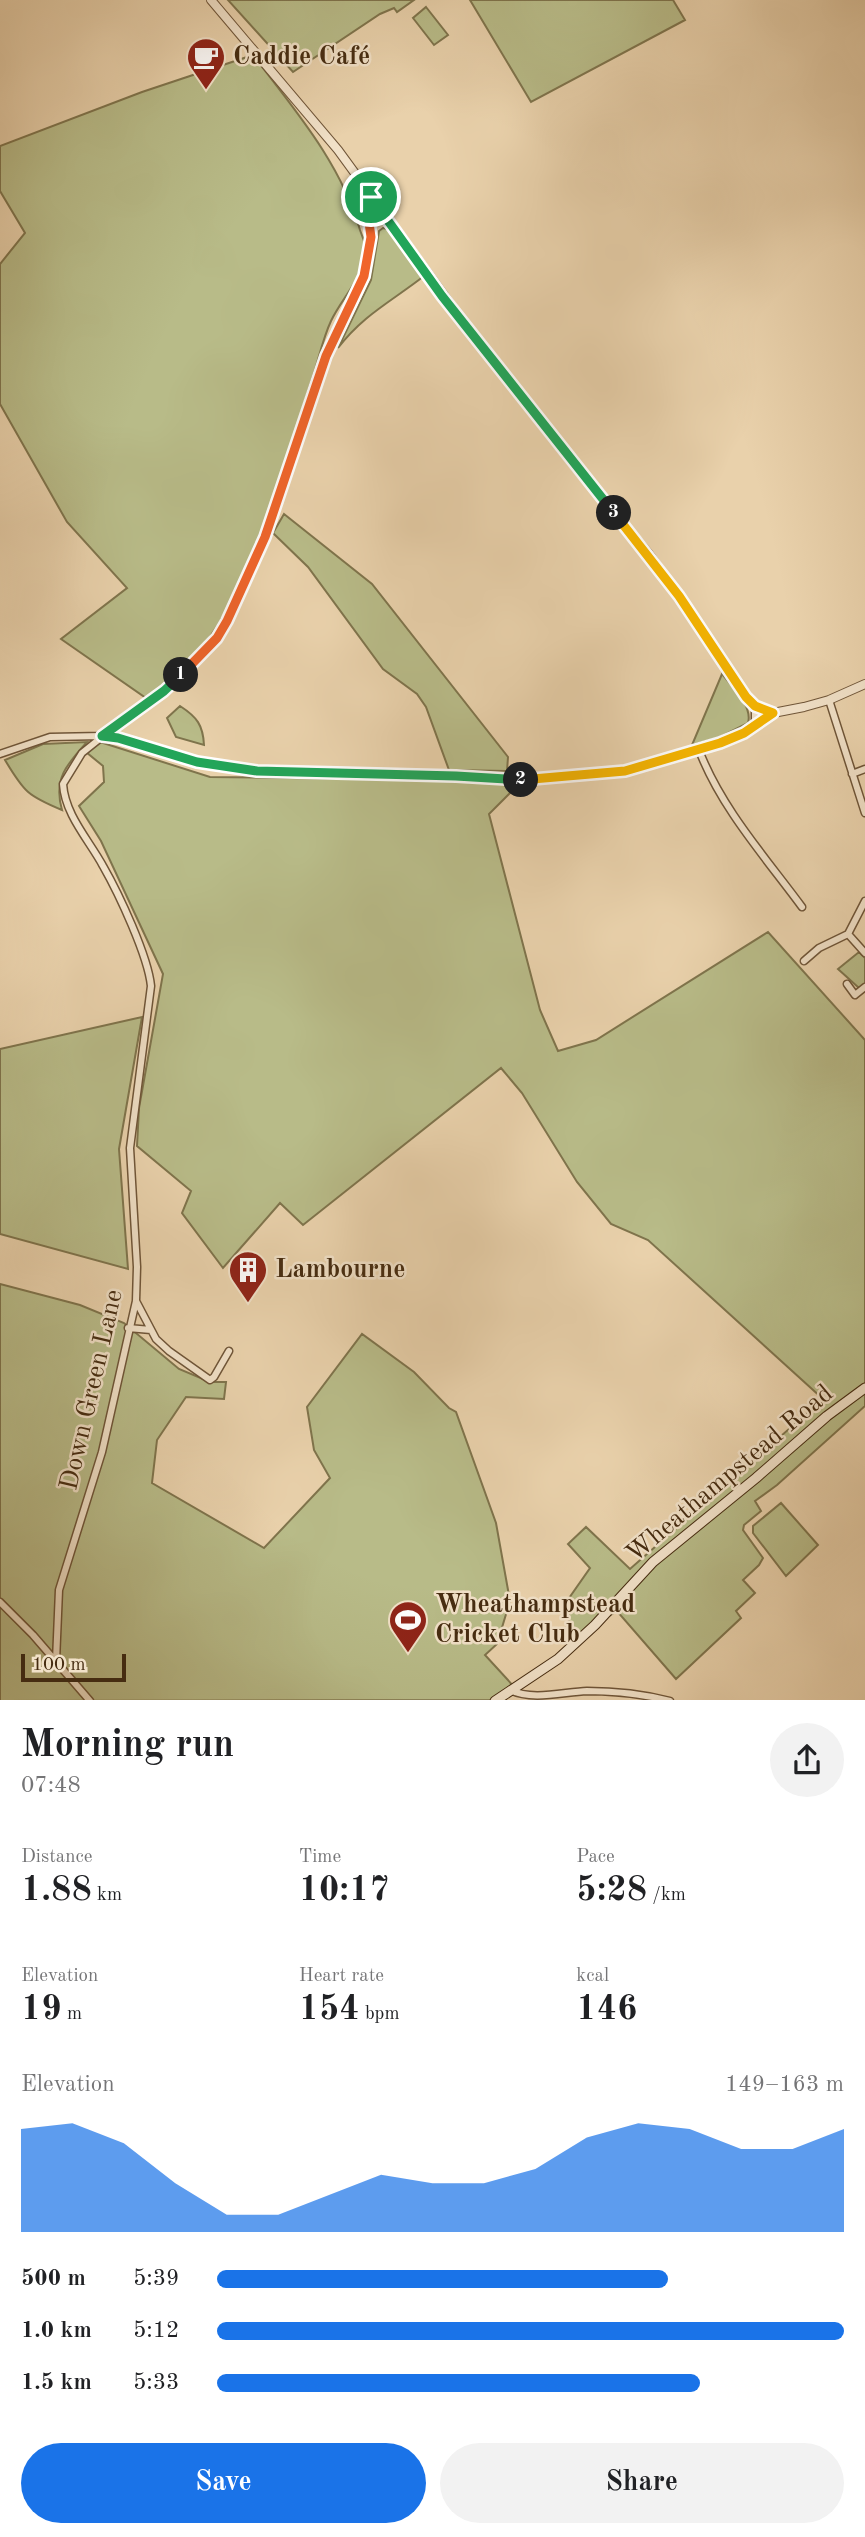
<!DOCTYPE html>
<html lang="en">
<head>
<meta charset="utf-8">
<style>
  body { margin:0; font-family:"Old Standard TT",serif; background:#f2f2f2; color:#202124; height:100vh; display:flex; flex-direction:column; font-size:26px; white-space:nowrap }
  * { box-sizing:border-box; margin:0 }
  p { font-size:23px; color:#757577 }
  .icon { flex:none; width:38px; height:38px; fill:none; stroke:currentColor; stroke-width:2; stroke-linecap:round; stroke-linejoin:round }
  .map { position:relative; height:1700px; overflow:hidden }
  .side { display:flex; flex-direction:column; background:#fff; flex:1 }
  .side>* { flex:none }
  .scale { position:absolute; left:21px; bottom:18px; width:105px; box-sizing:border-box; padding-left:7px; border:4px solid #462c11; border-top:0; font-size:19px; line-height:24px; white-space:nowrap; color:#462c11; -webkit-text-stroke:5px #f1e1c8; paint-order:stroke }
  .pin { position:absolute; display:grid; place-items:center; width:60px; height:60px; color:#fff; margin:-30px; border:4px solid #fff; border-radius:50%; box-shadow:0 2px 7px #0007 }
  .km { position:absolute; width:35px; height:35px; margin:-18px; border-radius:50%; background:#222; color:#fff; font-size:19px; line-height:35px; text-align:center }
  .round { display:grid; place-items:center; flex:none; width:74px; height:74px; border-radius:37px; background:#f2f2f2 }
  .overview { display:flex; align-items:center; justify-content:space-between; height:119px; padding:0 21px }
  h1 { font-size:38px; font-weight:700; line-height:52px }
  .stats { display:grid; grid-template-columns:repeat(3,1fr); gap:10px; height:119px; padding:7px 21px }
  .stats div { display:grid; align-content:center }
  .stats b { font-size:35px; font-weight:700 }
  .stats small { font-size:19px; font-weight:400 }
  .stats p { font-size:19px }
  .chart { height:196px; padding:14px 21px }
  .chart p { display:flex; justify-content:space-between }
  .chart svg { width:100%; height:126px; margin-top:7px; fill:#1a73e8; opacity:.7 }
  .cta { display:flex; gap:14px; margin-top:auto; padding:14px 21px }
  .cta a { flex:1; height:80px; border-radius:42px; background:#1a73e8; color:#fff; font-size:28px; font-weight:700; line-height:80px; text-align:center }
  .cta a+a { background:#f2f2f2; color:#202124 }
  ul { padding:0 21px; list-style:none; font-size:23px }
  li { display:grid; grid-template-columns:112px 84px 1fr; align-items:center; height:52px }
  li i { height:18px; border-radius:9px; background:#1a73e8 }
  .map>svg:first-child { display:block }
  .green { fill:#b8bb88; stroke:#7f744c; stroke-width:2 }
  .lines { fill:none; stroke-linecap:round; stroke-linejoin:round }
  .minor-casing { stroke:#6f5538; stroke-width:9 }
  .tertiary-casing { stroke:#6f5538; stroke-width:10 }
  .secondary-casing { stroke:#462c11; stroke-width:11 }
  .minor { stroke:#f1e1c8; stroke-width:6 }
  .tertiary { stroke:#f1e1c8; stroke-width:8 }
  .secondary { stroke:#f1e1c8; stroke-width:9 }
  .split-1-casing { stroke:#fff; stroke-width:14 }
  .split-2-casing { stroke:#fff; stroke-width:14 }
  .split-3-casing { stroke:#fff; stroke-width:14 }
  .split-4-casing { stroke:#fff; stroke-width:14 }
  .split-1 { stroke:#f0652b; stroke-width:9 }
  .split-2 { stroke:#22a559; stroke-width:9 }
  .split-3 { stroke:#f5b400; stroke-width:9 }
  .split-4 { stroke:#22a559; stroke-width:9 }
  .labels { text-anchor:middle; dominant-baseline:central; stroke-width:5; stroke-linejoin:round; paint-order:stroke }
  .poi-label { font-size:26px; font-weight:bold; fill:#462c11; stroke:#f1e1c8; text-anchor:start }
  .street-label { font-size:26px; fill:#462c11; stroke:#f1e1c8 }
</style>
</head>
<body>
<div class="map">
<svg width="865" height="1701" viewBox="0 0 865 1701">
  <rect width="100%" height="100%" fill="#e9d1ab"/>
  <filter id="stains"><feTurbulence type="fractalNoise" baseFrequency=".00286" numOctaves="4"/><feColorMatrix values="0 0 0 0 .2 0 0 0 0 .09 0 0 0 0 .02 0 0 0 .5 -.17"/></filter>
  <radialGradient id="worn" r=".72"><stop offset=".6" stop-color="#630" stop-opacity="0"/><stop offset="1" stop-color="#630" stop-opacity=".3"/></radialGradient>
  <path class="green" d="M228,0H414L397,12L394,8L380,14L293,72Z
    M470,0H673L685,20L531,102Z
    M426,7L448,35L434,45L413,18Z
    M253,55C294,109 341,163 360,230C362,236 366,244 366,250C365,276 341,299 331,321C323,338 319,358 313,376C279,476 244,644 146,698L61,639L127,588L67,522L0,404V264L25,233L0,191V146L142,92Z
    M383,228L391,230L424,276C392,301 363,315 338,348L371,280L379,231Z
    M284,514L372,584L508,757L507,771L449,770L426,707L417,694L383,669L308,567L273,533Z
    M722,674C732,687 753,706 748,723L718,738L692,745Z
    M180,706C197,717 203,725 204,745L176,737L167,718Z
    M87,742C67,764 53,779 62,810C28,796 24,792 5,760L43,744Z
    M100,742L210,777L433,780L518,785L489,814L540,1010L558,1051L596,1040L768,932L865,1040V1406L777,1485L755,1501L761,1511L744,1525L743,1530L763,1558L759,1565L743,1580L755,1593L736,1611L741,1618L676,1679L617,1611L574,1638L570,1633L567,1601L590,1568L568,1544L586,1527L630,1569L823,1399L648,1240L611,1224L577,1182L522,1093L501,1068L303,1225L280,1203L223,1268L182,1213L191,1191L137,1146L139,1108L163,974L101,841L79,806L104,782L103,766L86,752Z
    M859,952L865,958V984L859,988L838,969Z
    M142,1017L119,1149L128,1269L0,1234V1049Z
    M0,1284L80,1305L124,1323L179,1369L210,1382H226L224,1399L186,1397L157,1440L152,1483L264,1548L330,1478L314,1450L307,1407L362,1334L414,1372L449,1408L456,1412L496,1523L510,1601L497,1644L485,1655L517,1690L501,1700L0,1701Z
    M781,1503L818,1545L786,1576L753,1533V1526Z"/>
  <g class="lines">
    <defs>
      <path id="minor" d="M829,700L865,813
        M755,706V726
        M699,750C721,808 766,858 802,907
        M0,754L50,737L102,736L118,738L196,762L257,771L456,776L513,781L625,771L720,743L744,732L773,713
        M852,774L865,769
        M848,934L865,953
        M804,961L819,948L848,934L865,901
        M847,984L855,995L865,987
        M136,1301L156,1339L169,1351L210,1380L214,1377L229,1351
        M128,1328L151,1330
        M0,1602L33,1635L90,1701
        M56,1661L59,1590L102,1452L136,1301L137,1267L130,1148L151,986C148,956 119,894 103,866C89,840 65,815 63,784L82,753L127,717L164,691L202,654L217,637L235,608L270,524L326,356L364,276L371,237L367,208L371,197
        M510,1690C533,1701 563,1692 587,1691C615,1691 643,1694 670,1701"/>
      <path id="tertiary" d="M211,0L338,150L486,353L577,469L648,553L679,596L739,687L755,706L773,713L804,707L829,700L865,684"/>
      <path id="secondary" d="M495,1701L558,1659L595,1625L653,1562L756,1478L827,1416L865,1388"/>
    </defs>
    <use href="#minor" class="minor-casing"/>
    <use href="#tertiary" class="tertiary-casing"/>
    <use href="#secondary" class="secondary-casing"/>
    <use href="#minor" class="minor"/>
    <use href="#tertiary" class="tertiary"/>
    <use href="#secondary" class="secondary"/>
  </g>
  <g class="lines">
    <defs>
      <path id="split-1" d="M181,675L217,638L227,621L265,537L326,356L364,276L371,237L367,208L371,197"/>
      <path id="split-2" d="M181,675L164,691L102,736L118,738L197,762L257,771L456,776L521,780"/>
      <path id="split-3" d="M521,780L625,771L720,743L744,733L773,713L755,706L746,697L679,596L614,513"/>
      <path id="split-4" d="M371,197L442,296L614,513"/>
    </defs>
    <use href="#split-1" class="split-1-casing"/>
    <use href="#split-2" class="split-2-casing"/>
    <use href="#split-3" class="split-3-casing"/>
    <use href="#split-4" class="split-4-casing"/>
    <use href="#split-1" class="split-1"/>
    <use href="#split-2" class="split-2"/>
    <use href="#split-3" class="split-3"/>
    <use href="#split-4" class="split-4"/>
  </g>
  <defs>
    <symbol id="cafe-pin" viewBox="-11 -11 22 30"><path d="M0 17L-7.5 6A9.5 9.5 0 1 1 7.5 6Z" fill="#8f2418" stroke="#f1e1c8"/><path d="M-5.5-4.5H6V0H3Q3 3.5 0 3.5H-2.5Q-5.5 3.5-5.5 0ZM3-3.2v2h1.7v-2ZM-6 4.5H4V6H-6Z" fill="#fff"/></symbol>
    <symbol id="building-pin" viewBox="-11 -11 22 30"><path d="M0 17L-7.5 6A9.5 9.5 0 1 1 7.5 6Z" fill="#8f2418" stroke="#f1e1c8"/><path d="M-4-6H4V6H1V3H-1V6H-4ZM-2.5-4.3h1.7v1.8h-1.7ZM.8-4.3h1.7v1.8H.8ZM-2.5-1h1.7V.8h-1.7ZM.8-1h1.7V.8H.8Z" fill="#fff"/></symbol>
    <symbol id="stadium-pin" viewBox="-11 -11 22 30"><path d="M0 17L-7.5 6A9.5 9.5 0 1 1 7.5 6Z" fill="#8f2418" stroke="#f1e1c8"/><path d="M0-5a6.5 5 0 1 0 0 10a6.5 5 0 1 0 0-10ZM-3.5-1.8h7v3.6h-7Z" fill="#fff"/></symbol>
  </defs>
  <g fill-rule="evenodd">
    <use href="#cafe-pin" x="184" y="35" width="44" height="60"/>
    <use href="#building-pin" x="226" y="1248" width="44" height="60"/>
    <use href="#stadium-pin" x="386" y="1598" width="44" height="60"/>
  </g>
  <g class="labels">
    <g class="poi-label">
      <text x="233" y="57">Caddie Café</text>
      <text x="275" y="1270">Lambourne</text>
      <text x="435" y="1605">Wheathampstead<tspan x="435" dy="30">Cricket Club</tspan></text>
    </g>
    <g class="street-label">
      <text transform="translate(92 1390) rotate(-77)">Down Green Lane</text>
      <text transform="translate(730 1474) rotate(-40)">Wheathampstead Road</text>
    </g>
  </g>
  <rect width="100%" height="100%" filter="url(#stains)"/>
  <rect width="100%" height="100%" fill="url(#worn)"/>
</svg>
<div class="scale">100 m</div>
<div class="pin" style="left:371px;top:197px;background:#1e9e55"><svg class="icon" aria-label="arrive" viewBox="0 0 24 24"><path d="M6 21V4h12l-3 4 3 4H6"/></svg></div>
<b class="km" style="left:181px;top:675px">1</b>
<b class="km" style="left:521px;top:780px">2</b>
<b class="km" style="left:614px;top:513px">3</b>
</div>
<section class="side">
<div class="overview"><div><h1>Morning run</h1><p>07:48</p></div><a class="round"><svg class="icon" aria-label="share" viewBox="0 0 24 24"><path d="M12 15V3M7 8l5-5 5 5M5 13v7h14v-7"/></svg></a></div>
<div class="stats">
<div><p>Distance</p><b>1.88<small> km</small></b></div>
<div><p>Time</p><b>10:17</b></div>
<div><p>Pace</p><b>5:28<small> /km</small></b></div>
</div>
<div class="stats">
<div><p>Elevation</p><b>19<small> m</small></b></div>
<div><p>Heart rate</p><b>154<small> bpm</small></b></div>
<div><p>kcal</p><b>146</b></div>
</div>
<div class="chart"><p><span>Elevation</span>149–163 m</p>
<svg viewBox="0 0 160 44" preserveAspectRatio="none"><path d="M0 44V8L10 6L20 13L30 27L40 38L50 38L60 31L70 24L80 27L90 27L100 22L110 11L120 6L130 8L140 15L150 15L160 8V44z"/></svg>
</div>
<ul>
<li><b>500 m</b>5:39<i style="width:72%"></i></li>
<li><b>1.0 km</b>5:12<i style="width:100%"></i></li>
<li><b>1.5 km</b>5:33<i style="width:77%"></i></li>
</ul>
<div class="cta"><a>Save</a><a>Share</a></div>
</section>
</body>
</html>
